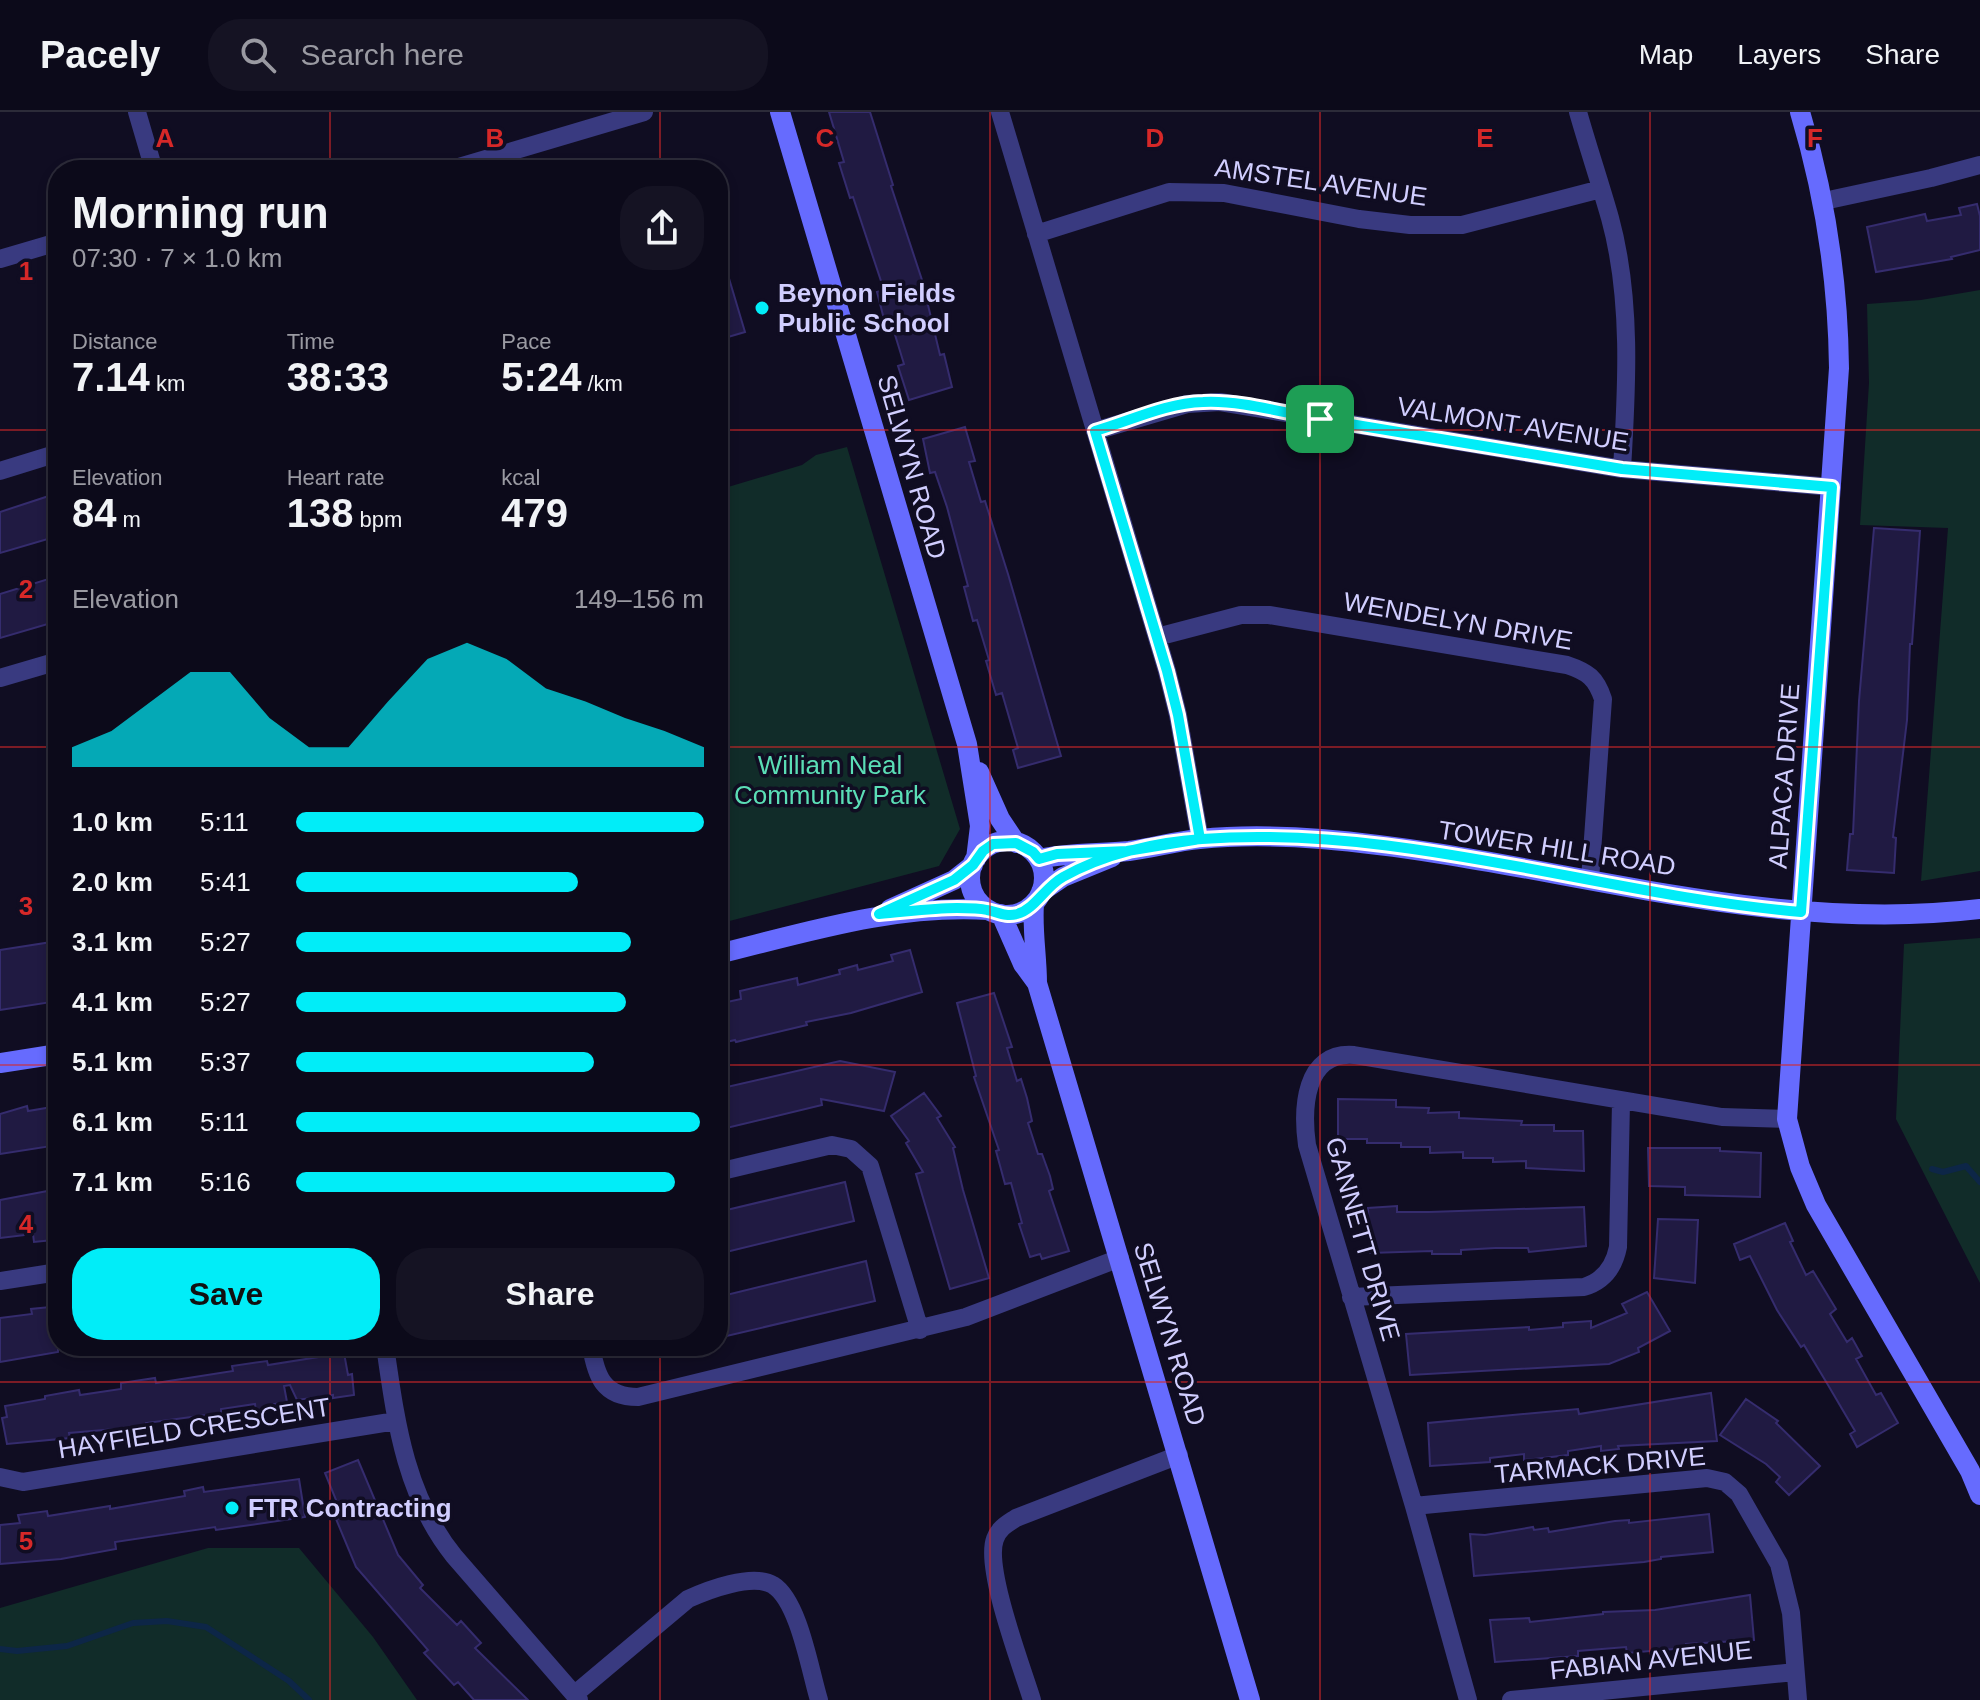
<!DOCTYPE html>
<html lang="en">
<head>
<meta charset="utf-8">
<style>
  body { margin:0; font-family:Arial,sans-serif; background:#151323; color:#f1f3f6; height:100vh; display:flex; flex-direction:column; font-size:30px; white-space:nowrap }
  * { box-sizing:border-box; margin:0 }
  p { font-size:26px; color:#9a9aa2 }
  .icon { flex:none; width:44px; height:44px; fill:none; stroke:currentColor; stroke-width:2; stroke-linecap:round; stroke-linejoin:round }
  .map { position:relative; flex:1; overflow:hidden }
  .drawer { position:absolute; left:48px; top:48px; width:680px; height:1196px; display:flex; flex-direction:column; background:#0c0a1a; border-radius:32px; box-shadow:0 4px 12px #0003,0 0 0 2px #2c2b39 }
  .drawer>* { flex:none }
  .pin { position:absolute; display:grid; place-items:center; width:68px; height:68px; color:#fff; margin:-34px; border-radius:16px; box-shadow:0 4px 12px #0006 }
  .round { display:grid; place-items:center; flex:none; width:84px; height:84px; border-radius:32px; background:#151323 }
  .summary { display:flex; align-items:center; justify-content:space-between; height:136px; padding:0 24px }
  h1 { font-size:44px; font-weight:800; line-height:60px }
  .figures { display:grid; grid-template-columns:repeat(3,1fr); gap:12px; height:136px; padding:8px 24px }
  .figures div { display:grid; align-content:center }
  .figures b { font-size:40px; font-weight:800 }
  .figures small { font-size:22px; font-weight:400 }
  .figures p { font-size:22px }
  .chart { height:224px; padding:16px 24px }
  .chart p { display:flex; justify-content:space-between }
  .chart svg { width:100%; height:144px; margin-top:8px; fill:#01edf8; opacity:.7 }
  .cta { display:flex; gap:16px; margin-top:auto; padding:16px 24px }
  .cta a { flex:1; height:92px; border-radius:32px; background:#01edf8; color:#111; font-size:32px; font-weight:800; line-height:92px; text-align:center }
  .cta a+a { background:#151323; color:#f1f3f6 }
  ul { padding:0 24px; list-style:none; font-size:26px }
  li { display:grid; grid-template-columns:128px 96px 1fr; align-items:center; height:60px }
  li i { height:20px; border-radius:10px; background:#01edf8 }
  header { display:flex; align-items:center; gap:48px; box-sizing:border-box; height:112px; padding:0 40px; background:#0c0a1a; border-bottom:2px solid #2c2b39 }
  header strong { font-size:38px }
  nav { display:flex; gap:44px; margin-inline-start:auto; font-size:28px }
  .search { width:560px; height:72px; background:#151323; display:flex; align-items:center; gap:20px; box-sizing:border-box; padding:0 28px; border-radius:32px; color:#9a9aa2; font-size:30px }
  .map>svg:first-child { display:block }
  .green { fill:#112c29 }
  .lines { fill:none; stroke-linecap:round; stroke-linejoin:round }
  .stream { stroke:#0d2647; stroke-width:6 }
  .building { fill:#201a42; stroke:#352c6e; stroke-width:2 }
  .street { stroke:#393a80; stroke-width:18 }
  .secondary { stroke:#666bfe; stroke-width:20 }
  .route-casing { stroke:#fff; stroke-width:16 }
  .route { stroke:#01edf8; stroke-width:10 }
  .grid { fill:none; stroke:#d62828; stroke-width:2; stroke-opacity:0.55 }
  .poi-dot { fill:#01edf8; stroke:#100d22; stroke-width:3 }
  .labels { text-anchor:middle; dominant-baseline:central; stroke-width:7; stroke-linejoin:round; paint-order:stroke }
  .street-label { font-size:26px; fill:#d1ceff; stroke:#100d22 }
  .poi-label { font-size:26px; font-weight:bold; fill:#d1ceff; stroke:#100d22; text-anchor:start }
  .park-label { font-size:26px; fill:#5bdeb6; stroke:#100d22 }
  .grid-label { font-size:26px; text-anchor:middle; font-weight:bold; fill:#d62828; stroke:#100d22; stroke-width:7; stroke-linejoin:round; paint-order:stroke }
</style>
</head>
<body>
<header>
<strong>Pacely</strong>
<div class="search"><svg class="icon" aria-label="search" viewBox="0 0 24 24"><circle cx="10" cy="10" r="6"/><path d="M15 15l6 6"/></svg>Search here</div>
<nav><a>Map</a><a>Layers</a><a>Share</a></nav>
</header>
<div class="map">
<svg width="1980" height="1588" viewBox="0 0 1980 1588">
  <rect width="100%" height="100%" fill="#100d22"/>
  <path class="green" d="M1980,178V759L1921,769L1948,416L1860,413L1869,271L1867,192L1921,188Z
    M847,335L960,717L939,754L718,812V378L802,353L816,343Z
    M1980,826V1171L1896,1007L1904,832Z
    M208,1436H299L373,1525L417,1588H0V1496Z"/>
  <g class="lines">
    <path class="stream" d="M1932,1057L1943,1060L1966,1054L1980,1070
      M0,1537L17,1539L67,1534L133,1511L167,1509L206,1515L289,1569L309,1588"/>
  </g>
  <path class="building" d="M829,0H870L893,73L891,74L922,168L940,243L944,242L952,275L909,288L898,254L904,252L892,213L886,215L877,180L884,178L853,85L850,86L839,51L844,50Z
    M1977,92L1980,104V138L1951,145L1952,147L1876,160L1867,115L1925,102L1927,109L1961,103L1959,96Z
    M722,143L745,220L718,228V144Z
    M965,315L975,349L969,350L981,390L985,389L1008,462L1061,644L1018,656L1013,638L1018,636L1002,581L996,583L986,549L989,548L977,508L973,509L964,475L968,474L947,395L935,360L930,361L923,327Z
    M58,381V424L0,441V400Z
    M1874,416L1920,419L1912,532H1910L1907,608L1893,725L1896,726L1894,761L1847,758L1850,722H1853L1859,589Z
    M58,464V509L0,526V482Z
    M58,829V889L0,898V838Z
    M910,838L922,880L851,901L806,910L807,913L736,930L735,928L718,932V892L741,887L740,879L797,866L798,873L840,862L839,858L857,853L858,858L893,849L891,843Z
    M994,881L1012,935L1007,936L1017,969L1021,967L1027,986L1032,1009L1028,1011L1038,1042H1042L1050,1064L1053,1077L1049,1079L1069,1139L1042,1147L1040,1142L1030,1145L1019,1112L1022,1111L1011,1071L1005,1072L996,1039L999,1038L974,965L976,964L957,891Z
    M840,949L895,960L884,999L821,987L822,993L718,1018V977Z
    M924,981L941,1004L937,1006L955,1035L953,1036L963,1078L989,1166L950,1177L916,1062L923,1060L906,1031L909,1029L891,1004Z
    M1338,987L1396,988V995L1429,996L1428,1001L1459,1000V1006L1522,1009L1521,1013H1554V1019H1583L1584,1059L1526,1056V1049L1493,1050V1046H1463V1040L1430,1041V1035H1401V1031H1367V1027H1338Z
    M27,994L28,999L58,994V1033L0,1042V1002Z
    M1648,1036H1720V1039L1761,1041L1760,1085L1685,1083V1075L1649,1074Z
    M845,1070L854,1109L718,1142V1100Z
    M58,1077V1119L53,1120V1128L34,1130L33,1122L0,1126V1088Z
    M1397,1094V1100H1429L1584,1095L1586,1134L1529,1140L1528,1136H1495L1461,1138V1142H1432V1139L1370,1141L1368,1096Z
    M1658,1107L1698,1108L1695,1171L1654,1166Z
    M1785,1111L1793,1129L1790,1130L1806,1163L1813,1159L1836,1197L1830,1202L1847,1230L1852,1226L1862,1244L1856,1247L1876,1283L1881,1281L1898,1311L1857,1335L1850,1322L1855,1319L1828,1273L1804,1233L1801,1235L1777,1198L1750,1144L1740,1148L1734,1132Z
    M866,1149L875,1189L718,1226V1185Z
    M1647,1180L1670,1219L1638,1236L1639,1240L1609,1252L1410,1263L1406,1222L1529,1215V1218L1563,1215V1211L1591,1209V1216L1627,1201L1622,1192Z
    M50,1195L51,1200L58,1199V1240L0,1250V1206L32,1202L31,1197Z
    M344,1241L348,1263L352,1262L354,1283L333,1286V1283L297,1288L290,1273L284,1274L287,1290L274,1292L275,1297L256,1300L255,1292L221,1297V1301L146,1311L147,1318L127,1320V1316L69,1321L70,1326L7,1332L2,1306L7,1305L5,1294L45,1287V1284L79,1278L80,1283L121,1277V1271L155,1266L156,1271L233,1259L232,1254L267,1249L268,1253Z
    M1711,1281L1717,1329L1618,1334L1619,1337L1601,1339V1334L1568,1339V1343L1543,1346L1524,1348V1342L1490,1346V1350L1430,1354L1428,1311L1578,1297L1579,1302Z
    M1746,1287L1778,1309L1776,1311L1820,1354L1789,1383L1776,1370L1780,1365L1766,1352L1720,1323Z
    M358,1348L398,1443L423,1473L420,1476L457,1513L461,1509L481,1531L475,1536L528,1588H474L458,1570L454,1573L424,1541L428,1538L356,1455L336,1407L343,1405L325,1361Z
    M299,1367L305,1405L216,1418L215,1415L115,1430L116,1437L61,1447L0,1452V1413L20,1411L18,1403L47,1399L48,1404L110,1394V1397L185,1384L184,1379L203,1375L204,1380Z
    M1709,1402L1713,1440L1661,1445V1447L1644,1450L1474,1464L1470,1422L1485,1423L1533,1415L1534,1418L1548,1416L1549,1420L1615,1409L1629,1408V1411Z
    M1750,1483L1754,1528L1686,1532V1536L1627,1541L1626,1535L1578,1539V1544L1495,1550L1490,1508L1529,1506L1530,1510L1603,1502V1500L1655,1498Z"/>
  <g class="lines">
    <path class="street" d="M137,0L154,58
      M1000,0L1167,559L1178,603L1200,727
      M1578,0C1588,35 1600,71 1610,106C1632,186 1627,275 1622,357
      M449,58L644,0
      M1824,89L1931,66L1980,53
      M1036,122L1169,80L1224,81L1359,107L1410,113H1462L1601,77
      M0,147L58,130
      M1095,319L1187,292L1220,290L1622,357L1832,375
      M0,359L58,341
      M1157,525L1241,503H1269L1567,553C1588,560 1596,566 1603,587L1590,768
      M0,566L58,549
      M718,1060L832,1033L851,1037L870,1054L920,1218
      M0,1169L58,1160
      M1351,1185L1584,1175C1604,1169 1614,1155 1618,1135L1621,990
      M385,1234C396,1310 405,1383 454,1444L579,1588
      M591,1234C596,1264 603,1285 638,1285L966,1205L1120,1146
      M0,1365L23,1370L396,1309
      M1414,1394L1707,1366L1725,1370L1739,1382L1779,1452L1791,1501L1798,1588
      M575,1582L688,1487C708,1478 752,1461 773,1473C799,1489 810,1559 819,1588
      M1032,1588C1022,1555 984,1456 995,1427C999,1416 1007,1412 1016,1406L1179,1343
      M1468,1588L1414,1394L1307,1033C1302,997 1304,939 1354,943L1722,1005L1787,1007
      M1511,1588L1795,1560"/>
    <path class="secondary" d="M780,0L967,632L980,714L976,747
      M1800,0C1825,83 1838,168 1839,256L1787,1007L1800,1055L1816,1093L1970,1359L1980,1383
      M979,660L1000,707L1016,731
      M970 766a37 37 0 1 1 74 0a37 37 0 1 1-74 0Z
      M1039,747C1068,740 1099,742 1129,739C1153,736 1176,729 1200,727C1240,723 1282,724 1321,727C1542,745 1757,824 1980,797
      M1041,780L1063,765L1112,745
      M1034,792C1032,819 1037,844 1037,871L1250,1588
      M890,797L954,768L973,753
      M1001,802L1023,852L1037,871
      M718,842C807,820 896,792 989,798
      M0,951L58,942"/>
  </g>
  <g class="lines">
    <defs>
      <path id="route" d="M1320,307C1283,301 1241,288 1203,290C1166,291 1130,309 1095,319L1167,559L1178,603L1200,727L1127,739L1057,742L1039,747L1033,740L1016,731L993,732L983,739L973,753L954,768L879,802C905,800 931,796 957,796C966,796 979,796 987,798C998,800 1005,805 1017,802C1035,797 1045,775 1063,765C1104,742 1156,730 1202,727C1404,712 1601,783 1801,800L1832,375L1622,357L1320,307"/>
    </defs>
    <use href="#route" class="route-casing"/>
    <use href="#route" class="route"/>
  </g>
  <path class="grid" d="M330,0V58M660,0V58M990,0V1588M1320,0V1588M1650,0V1588M0,318H58M718,318H1980M0,635H58M718,635H1980M0,953H58M718,953H1980M330,1234V1588M660,1234V1588M0,1270H1980"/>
  <g class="poi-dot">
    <circle cx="762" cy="196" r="8"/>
    <circle cx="232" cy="1396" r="8"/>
  </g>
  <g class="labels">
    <g class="street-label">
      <text transform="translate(1321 70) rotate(8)">AMSTEL AVENUE</text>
      <text transform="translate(1513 312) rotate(9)">VALMONT AVENUE</text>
      <text transform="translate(912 355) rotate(74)">SELWYN ROAD</text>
      <text transform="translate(1458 509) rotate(10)">WENDELYN DRIVE</text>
      <text transform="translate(1784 664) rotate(-86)">ALPACA DRIVE</text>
      <text transform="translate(1557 736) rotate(9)">TOWER HILL ROAD</text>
      <text transform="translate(1363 1127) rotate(74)">GANNETT DRIVE</text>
      <text transform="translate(1170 1222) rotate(73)">SELWYN ROAD</text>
      <text transform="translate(194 1316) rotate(-9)">HAYFIELD CRESCENT</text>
      <text transform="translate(1600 1353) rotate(-5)">TARMACK DRIVE</text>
      <text transform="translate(1651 1548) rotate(-6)">FABIAN AVENUE</text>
    </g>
    <g class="poi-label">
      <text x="778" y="181">Beynon Fields<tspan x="778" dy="30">Public School</tspan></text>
      <text x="248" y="1396">FTR Contracting</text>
    </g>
    <g class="park-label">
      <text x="830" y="653">William Neal<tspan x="830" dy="30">Community Park</tspan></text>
    </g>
  </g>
  <g class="grid-label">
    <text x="165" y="35">A</text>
    <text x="495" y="35">B</text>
    <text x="825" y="35">C</text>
    <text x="1155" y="35">D</text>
    <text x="1485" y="35">E</text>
    <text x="1815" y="35">F</text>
    <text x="26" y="168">1</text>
    <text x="26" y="486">2</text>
    <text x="26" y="803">3</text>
    <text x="26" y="1121">4</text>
    <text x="26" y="1438">5</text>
  </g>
</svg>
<div class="pin" style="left:1320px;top:307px;background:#1e9e55"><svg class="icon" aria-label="arrive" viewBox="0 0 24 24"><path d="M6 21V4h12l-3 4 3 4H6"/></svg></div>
<section class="drawer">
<div class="summary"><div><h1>Morning run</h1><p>07:30 · 7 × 1.0 km</p></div><a class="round"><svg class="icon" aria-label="share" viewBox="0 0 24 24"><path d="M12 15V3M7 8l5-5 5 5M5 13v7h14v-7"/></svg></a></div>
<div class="figures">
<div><p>Distance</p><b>7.14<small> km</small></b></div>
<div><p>Time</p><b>38:33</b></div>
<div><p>Pace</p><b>5:24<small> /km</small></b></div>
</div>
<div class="figures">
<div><p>Elevation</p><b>84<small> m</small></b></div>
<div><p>Heart rate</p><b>138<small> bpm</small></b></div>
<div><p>kcal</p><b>479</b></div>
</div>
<div class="chart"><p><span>Elevation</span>149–156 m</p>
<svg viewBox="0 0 160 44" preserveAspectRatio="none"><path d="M0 44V38L10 33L20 24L30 15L40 15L50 29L60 38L70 38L80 24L90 11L100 6L110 11L120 20L130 24L140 29L150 33L160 38V44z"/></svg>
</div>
<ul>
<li><b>1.0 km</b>5:11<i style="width:100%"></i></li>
<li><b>2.0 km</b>5:41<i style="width:69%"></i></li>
<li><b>3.1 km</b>5:27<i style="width:82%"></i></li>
<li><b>4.1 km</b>5:27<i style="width:81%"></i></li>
<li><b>5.1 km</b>5:37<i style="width:73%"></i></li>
<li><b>6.1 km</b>5:11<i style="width:99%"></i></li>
<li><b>7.1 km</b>5:16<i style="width:93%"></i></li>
</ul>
<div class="cta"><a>Save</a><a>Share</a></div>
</section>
</div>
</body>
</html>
